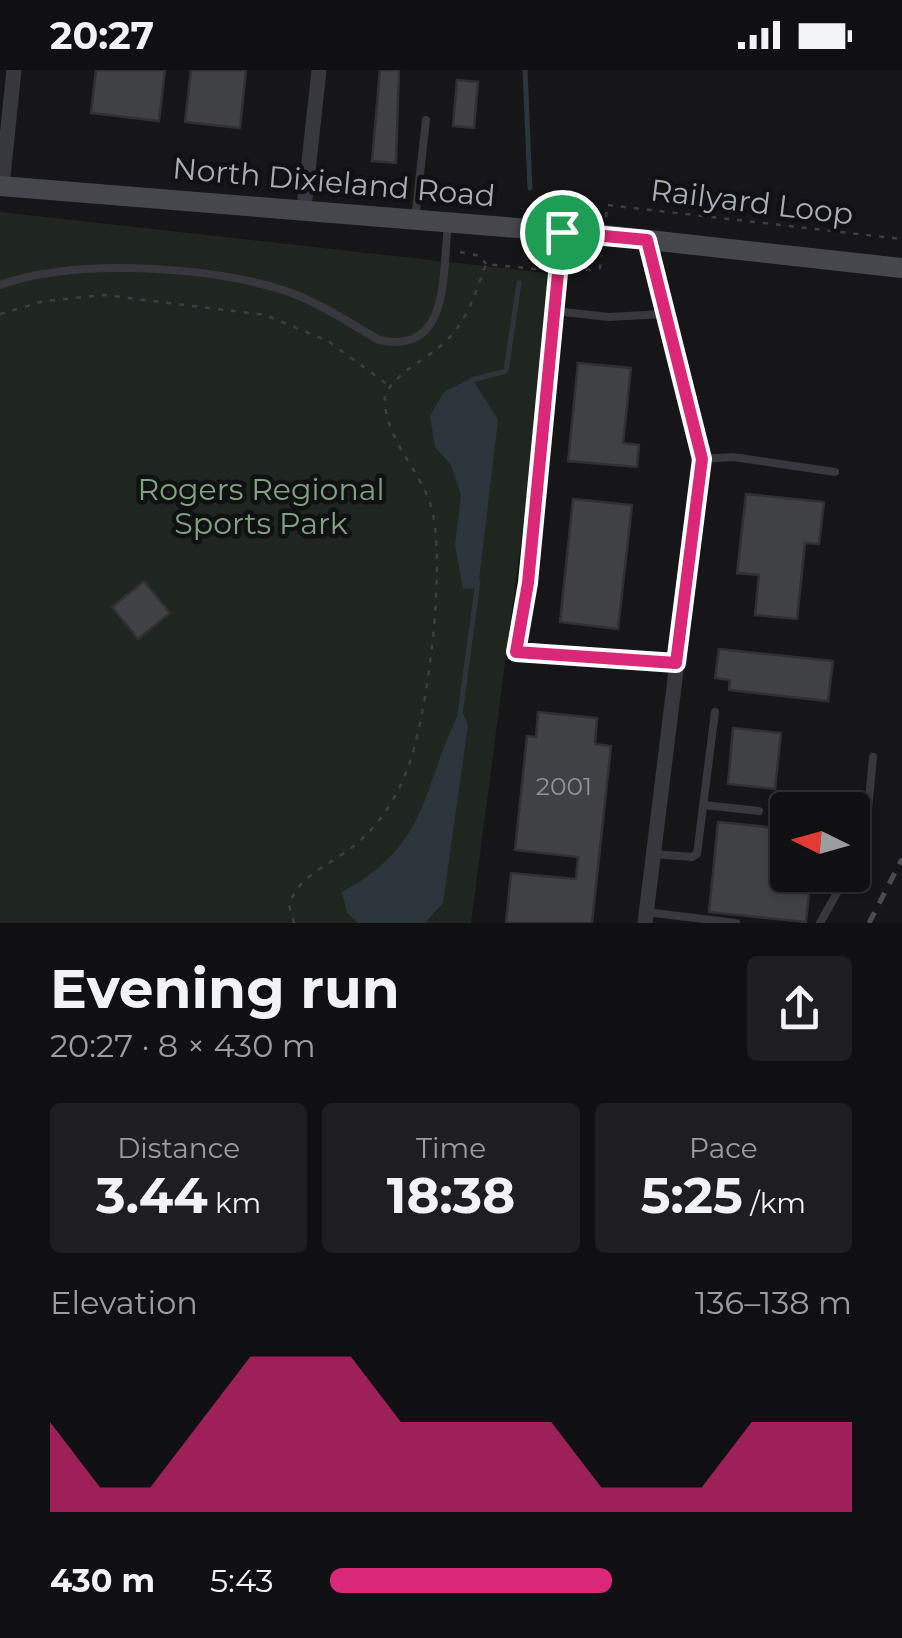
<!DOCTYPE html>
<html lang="en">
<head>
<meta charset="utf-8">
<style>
  body { margin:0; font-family:Montserrat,sans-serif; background:#1e1e20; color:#f1f3f6; height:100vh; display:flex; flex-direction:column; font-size:38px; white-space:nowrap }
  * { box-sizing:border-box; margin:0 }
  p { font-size:32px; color:#9c9d9f }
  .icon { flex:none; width:55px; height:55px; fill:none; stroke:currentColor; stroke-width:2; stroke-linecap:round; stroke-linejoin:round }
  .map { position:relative; height:853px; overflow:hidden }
  .drawer { display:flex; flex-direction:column; background:#101012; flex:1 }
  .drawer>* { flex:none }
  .needle { width:65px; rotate:275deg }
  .tools { position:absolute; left:770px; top:722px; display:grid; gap:20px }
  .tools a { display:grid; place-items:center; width:100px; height:100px; border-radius:10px; background:#101012; box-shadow:0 2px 8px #0004,0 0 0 2px #303032; font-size:50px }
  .pin { position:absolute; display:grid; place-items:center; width:85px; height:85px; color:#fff; margin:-42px; border:5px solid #fff; border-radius:50%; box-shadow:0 2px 10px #0007 }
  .round { display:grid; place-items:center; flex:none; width:105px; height:105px; border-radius:10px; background:#1e1e20 }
  .overview { display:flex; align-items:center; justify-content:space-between; height:170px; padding:0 50px }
  h1 { font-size:55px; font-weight:700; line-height:75px }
  .stats { display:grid; grid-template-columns:repeat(3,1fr); gap:15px; height:170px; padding:10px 50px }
  .stats div { display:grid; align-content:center; border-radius:10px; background:#1e1e20; text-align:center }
  .stats b { font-size:50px; font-weight:700 }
  .stats small { font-size:28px; font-weight:400 }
  .stats p { font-size:28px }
  .chart { height:280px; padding:20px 50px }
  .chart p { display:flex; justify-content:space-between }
  .chart svg { width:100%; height:180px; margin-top:10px; fill:#db2777; opacity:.7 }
  ul { padding:0 50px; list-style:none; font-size:32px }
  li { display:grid; grid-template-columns:160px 120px 1fr; align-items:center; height:75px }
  li i { height:25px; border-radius:12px; background:#db2777 }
  .status { display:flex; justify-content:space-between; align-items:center; height:70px; padding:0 50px; background:#101012; direction:ltr }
  .status svg { height:28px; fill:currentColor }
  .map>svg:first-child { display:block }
  .green { fill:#1e261f }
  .water { fill:#2c353c }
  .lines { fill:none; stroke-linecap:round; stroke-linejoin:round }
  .stream { stroke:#2c353c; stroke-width:5 }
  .building { fill:#404145; stroke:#303034; stroke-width:2.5 }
  .path { stroke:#3d3f44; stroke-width:2.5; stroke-dasharray:5 8; stroke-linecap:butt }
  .lane { stroke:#37383d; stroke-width:8 }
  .street { stroke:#37383d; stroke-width:15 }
  .secondary { stroke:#45474d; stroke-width:20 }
  .rail { stroke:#4a4c52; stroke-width:5; stroke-dasharray:12 10; stroke-linecap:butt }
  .route-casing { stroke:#fff; stroke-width:20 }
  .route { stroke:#db2777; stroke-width:12 }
  .labels { text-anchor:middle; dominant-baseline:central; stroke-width:9; stroke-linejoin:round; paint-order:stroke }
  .number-label { font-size:25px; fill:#8e929b }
  .street-label { font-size:30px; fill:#a8adb8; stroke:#111113 }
  .park-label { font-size:30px; fill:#7fa381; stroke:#111113 }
</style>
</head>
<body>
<div class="status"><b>20:27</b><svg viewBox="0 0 49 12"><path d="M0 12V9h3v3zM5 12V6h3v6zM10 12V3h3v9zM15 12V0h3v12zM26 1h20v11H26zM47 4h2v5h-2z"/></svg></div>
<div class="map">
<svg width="902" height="853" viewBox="0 0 902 853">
  <rect width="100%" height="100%" fill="#161618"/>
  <path class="green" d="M0,142L556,204L471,853H0Z"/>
  <path class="water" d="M472,308L498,350L478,518L463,519L455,475L461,425L451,395L435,377L430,346L444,322Z
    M461,639L468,655L443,833L425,853H358L347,843L342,822C432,773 420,719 461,639Z"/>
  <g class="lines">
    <path class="stream" d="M525,0L530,118
      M472,310L506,301L519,213
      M460,644L478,511"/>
  </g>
  <path class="building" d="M96,0H165L159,51L91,43Z
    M191,0H246L240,58L185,52Z
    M380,0H399L396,93L372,91Z
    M457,10L478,12L474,58L453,56Z
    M578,293L631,298L623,373L639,375L637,397L568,391Z
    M746,424L824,432L819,474L805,473L797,549L755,545L759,505L737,503Z
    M573,429L632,435L618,559L560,552Z
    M144,511L170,543L138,569L112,537Z
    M719,579L833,591L828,631L729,620L730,610L715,608Z
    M538,642L597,648L595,674L611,676L592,853H506L511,803L576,809L578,787L515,780L527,666L536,667Z
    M733,658L781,663L775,719L728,714Z
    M718,752L788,759V805H811L806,852L709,842Z"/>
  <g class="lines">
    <path class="path" d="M606,147L607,135L902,169
      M460,182L480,186L486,194
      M573,202L600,198L602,185
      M0,244L44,231L105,225L265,245L328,271L388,315
      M294,853L289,835C300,803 331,795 355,775C379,755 396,729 407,700C428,647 447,490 431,436C419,397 383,368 385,325C398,300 425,291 445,272C467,252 476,221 486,194L545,200"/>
    <path class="lane" d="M415,149L426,50
      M0,215C76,188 206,196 283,220C317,231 348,252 379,270C451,286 442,203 448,155
      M554,241L609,247L663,244
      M702,389L733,387L835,402
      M516,583L528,513L562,165
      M704,735L759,741
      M653,784L692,787L697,784L715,642
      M852,794L865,772L873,687
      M646,842L736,853
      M820,853L847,805"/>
    <path class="street" d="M2,116L14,0
      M304,138L319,0
      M516,583L676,593
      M645,853L702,389L647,170"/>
    <path class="secondary" d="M0,116L604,165L902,198"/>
    <path class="rail" d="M869,853L902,789"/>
  </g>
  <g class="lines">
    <defs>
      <path id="route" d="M562,162L647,170L702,389L676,593L516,582L528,513Z"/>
    </defs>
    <use href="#route" class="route-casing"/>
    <use href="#route" class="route"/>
  </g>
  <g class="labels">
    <g class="number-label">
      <text x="564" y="716">2001</text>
    </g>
    <g class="street-label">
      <text transform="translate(334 112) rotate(5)">North Dixieland Road</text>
      <text transform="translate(752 132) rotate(7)">Railyard Loop</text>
    </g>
    <g class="park-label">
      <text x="261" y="419">Rogers Regional<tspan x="261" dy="34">Sports Park</tspan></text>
    </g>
  </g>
</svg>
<div class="tools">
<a><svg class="needle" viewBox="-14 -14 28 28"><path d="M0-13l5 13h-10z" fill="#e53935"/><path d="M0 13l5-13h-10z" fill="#9c9d9f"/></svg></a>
</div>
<div class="pin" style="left:562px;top:162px;background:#1e9e55"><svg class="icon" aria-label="arrive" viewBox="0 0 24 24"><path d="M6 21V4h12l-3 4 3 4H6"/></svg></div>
</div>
<section class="drawer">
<div class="overview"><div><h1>Evening run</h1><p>20:27 · 8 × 430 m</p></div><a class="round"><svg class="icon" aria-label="share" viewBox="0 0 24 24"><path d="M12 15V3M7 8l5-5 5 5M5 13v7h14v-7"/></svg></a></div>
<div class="stats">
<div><p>Distance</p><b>3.44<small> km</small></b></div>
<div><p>Time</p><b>18:38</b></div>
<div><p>Pace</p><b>5:25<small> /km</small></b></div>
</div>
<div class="chart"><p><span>Elevation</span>136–138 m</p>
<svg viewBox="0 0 160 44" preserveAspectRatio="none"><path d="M0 44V22L10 38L20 38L30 22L40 6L50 6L60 6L70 22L80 22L90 22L100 22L110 38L120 38L130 38L140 22L150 22L160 22V44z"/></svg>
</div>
<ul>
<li><b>430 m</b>5:43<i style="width:54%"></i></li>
</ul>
</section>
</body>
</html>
